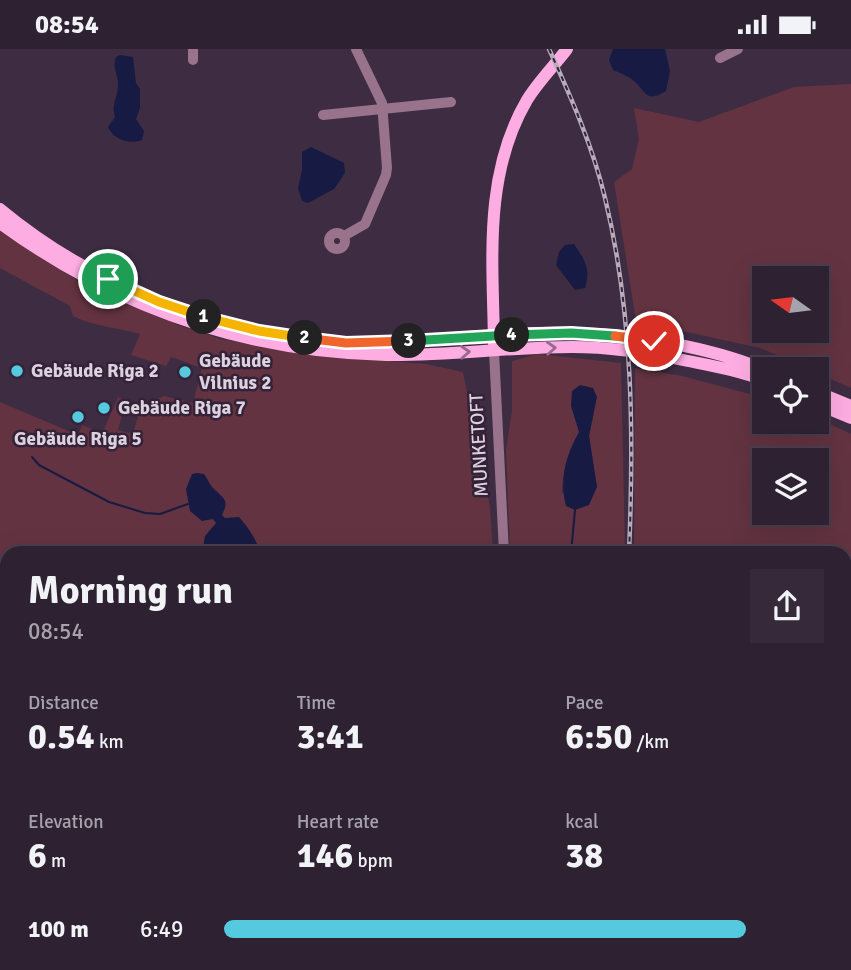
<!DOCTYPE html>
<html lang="en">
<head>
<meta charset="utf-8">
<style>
  body { margin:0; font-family:Signika,sans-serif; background:#36293a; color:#f1f3f6; height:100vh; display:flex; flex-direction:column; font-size:26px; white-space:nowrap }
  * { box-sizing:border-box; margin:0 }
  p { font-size:23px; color:#a7a3ac }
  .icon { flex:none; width:38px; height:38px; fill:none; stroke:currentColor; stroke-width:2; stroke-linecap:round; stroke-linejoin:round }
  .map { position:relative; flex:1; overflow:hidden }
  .drawer { position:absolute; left:0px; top:497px; width:852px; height:425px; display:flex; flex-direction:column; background:#2e2132; border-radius:21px 21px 0 0; box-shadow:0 7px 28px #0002,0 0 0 2px #493e4d }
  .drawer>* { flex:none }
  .needle { width:46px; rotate:284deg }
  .buttons { position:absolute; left:752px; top:217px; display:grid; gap:14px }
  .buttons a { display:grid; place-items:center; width:77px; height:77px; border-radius:0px; background:#2e2132; box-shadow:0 7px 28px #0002,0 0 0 2px #493e4d; font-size:35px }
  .pin { position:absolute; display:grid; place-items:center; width:60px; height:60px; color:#fff; margin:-30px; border:4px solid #fff; border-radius:50%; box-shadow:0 2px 7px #0007 }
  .km { position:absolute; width:35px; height:35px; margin:-18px; border-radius:50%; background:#222; color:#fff; font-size:19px; line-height:35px; text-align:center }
  .round { display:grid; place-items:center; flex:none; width:74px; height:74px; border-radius:0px; background:#36293a }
  .overview { display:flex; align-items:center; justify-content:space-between; height:119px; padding:0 28px }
  h1 { font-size:38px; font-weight:800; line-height:52px }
  .metrics { display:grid; grid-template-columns:repeat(3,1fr); gap:10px; height:119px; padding:7px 28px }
  .metrics div { display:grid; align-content:center }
  .metrics b { font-size:35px; font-weight:800 }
  .metrics small { font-size:19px; font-weight:400 }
  .metrics p { font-size:19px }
  ul { padding:0 28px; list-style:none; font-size:23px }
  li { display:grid; grid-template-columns:112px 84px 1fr; align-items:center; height:52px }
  li i { height:18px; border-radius:9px; background:#55cadf }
  .status { display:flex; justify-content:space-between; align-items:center; height:49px; padding:0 35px; background:#2e2132; direction:ltr }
  .status svg { height:19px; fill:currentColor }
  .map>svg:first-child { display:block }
  .green { fill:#633341; fill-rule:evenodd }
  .water { fill:#171b43 }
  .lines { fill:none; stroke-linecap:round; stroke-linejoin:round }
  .stream { stroke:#171b43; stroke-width:2 }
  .minor { stroke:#99728b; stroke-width:10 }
  .major { stroke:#feade2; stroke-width:12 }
  .rail-casing { stroke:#b8acbc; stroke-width:4.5 }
  .rail { stroke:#342238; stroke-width:2; stroke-dasharray:5; stroke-linecap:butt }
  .oneway { stroke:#99688d }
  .split-1-casing { stroke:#fff; stroke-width:14 }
  .split-2-casing { stroke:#fff; stroke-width:14 }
  .split-3-casing { stroke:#fff; stroke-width:14 }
  .split-4-casing { stroke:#fff; stroke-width:14 }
  .split-5-casing { stroke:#fff; stroke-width:14 }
  .split-6-casing { stroke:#fff; stroke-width:14 }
  .split-1 { stroke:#f5b400; stroke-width:9 }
  .split-2 { stroke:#f5b400; stroke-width:9 }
  .split-3 { stroke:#f0652b; stroke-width:9 }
  .split-4 { stroke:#22a559; stroke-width:9 }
  .split-5 { stroke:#22a559; stroke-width:9 }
  .split-6 { stroke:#f0652b; stroke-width:9 }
  .poi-dot { fill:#55cadf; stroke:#342238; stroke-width:2.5 }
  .labels { text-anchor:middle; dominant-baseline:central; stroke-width:5; stroke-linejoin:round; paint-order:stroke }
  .poi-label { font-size:19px; font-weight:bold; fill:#dcd1df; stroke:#342238; text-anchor:start }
  .street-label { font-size:19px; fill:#dcd1df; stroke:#342238 }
</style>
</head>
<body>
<div class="status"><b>08:54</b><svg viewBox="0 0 49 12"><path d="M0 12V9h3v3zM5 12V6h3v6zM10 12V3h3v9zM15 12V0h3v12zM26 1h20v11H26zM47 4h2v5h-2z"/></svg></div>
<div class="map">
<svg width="851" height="921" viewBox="0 0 851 921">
  <rect width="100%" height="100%" fill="#3e2c43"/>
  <path class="green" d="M851,35V339L817,324V320H809L760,299L636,272L614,133L632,120L639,90L634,59L699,73L794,38ZM765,229H817V282H765Z
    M0,180L81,234L178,276L221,290L319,306L426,315L463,323L490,458L493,504H7V619H0V548L5,532L0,515V353L78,386L82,376L92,380L90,386L100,389L118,348L126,352L118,381L133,385L141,356L164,347L193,354L202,319L171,308L166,317L131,306L140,285C116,278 95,278 73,267L70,257L0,219Z
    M538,305L621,314L625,499L564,498L553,504H510L506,401L512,362V312ZM593,368L589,387L597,438L562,444C563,413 572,390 593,368Z
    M635,319L682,327L765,349V373H817V369L851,385V642L845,641V504H634ZM765,411H817V464H765Z"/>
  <path class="water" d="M613,0H665L670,22L666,42C646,54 647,44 634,32C628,27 620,24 613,21L609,11Z
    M120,6L133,8L136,34L140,40V59L136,70L144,82L142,91C129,96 113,90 108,78L115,68C111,56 117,50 118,38C119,27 112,20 116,8Z
    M311,98L344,114L345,124L334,140L308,154L302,152L298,139L302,121V103Z
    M574,195C585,211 591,220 585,239L575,241L556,216L559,203L565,196Z
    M580,336L593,339L597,348L589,387L597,438L589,456L575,461L566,457C559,431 566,406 579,383L571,357L572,342Z
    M197,424L204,425C208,430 210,437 215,441C225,450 229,452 222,466L225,469L239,468C247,477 258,492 260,504H202L205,487L216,474L213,470L202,472L190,462L186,440L192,425Z"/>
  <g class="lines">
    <path class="stream" d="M32,408L39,416L109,453L145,464L160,465L188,455
      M571,504L575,461
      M845,675L851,679
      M395,921L399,915"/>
    <path class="minor" d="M193,0V11
      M720,9L738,0
      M323,66L451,53
      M329 192a8 8 0 1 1 16 0a8 8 0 1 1-16 0Z
      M344,187L365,175L386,126L387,119L382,54L356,0
      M494,302L504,504
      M0,757L7,758
      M282,915L286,921
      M354,921L360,915"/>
    <path class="major" d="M0,160C105,247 251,299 388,294C449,291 511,282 573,284C632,285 710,298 765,321
      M0,174C115,258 243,303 386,306C448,307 510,298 572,298C611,298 650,304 688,312C713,317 741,322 765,332
      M494,295C493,212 483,126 527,51C538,33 554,17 567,0
      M817,343L851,357
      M817,355L851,369"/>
    <defs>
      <path id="rail" d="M549,0C571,48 593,98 605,149C633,264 634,386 629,504
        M463,921L468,915"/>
    </defs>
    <use href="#rail" class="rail-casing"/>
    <use href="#rail" class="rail"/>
  </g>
  <defs><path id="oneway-chevron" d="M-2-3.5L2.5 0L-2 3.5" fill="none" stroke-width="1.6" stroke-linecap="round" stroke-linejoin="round" transform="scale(1.75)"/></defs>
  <g class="oneway">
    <use href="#oneway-chevron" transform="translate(551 299) rotate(-3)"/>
    <use href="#oneway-chevron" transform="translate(465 303) rotate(-3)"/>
  </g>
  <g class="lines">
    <defs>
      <path id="split-1" d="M108,230L159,253L204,268"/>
      <path id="split-2" d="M204,268L259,282L305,289"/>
      <path id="split-3" d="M305,289L346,294L409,292"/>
      <path id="split-4" d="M409,292L512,286"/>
      <path id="split-5" d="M512,286L571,284L615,287"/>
      <path id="split-6" d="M615,287L654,292"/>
    </defs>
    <use href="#split-1" class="split-1-casing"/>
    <use href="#split-2" class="split-2-casing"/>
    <use href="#split-3" class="split-3-casing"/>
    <use href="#split-4" class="split-4-casing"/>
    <use href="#split-5" class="split-5-casing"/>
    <use href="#split-6" class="split-6-casing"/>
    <use href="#split-1" class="split-1"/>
    <use href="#split-2" class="split-2"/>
    <use href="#split-3" class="split-3"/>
    <use href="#split-4" class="split-4"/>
    <use href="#split-5" class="split-5"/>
    <use href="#split-6" class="split-6"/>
  </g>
  <g class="poi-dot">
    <circle cx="17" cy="322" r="7"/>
    <circle cx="185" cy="323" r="7"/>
    <circle cx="104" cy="359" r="7"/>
    <circle cx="78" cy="368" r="7"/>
  </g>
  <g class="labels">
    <g class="poi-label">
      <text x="199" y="312">Gebäude<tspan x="199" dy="22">Vilnius 2</tspan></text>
      <text x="31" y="322">Gebäude Riga 2</text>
      <text x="118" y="359">Gebäude Riga 7</text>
      <text x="78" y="390" text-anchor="middle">Gebäude Riga 5</text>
    </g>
    <g class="street-label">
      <text transform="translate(479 396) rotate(-93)">MUNKETOFT</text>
    </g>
  </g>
</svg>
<div class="buttons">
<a><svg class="needle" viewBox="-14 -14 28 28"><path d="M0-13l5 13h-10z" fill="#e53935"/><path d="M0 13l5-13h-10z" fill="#a7a3ac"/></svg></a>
<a><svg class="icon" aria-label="locate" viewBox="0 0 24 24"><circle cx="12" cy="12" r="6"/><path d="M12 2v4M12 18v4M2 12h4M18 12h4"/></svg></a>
<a><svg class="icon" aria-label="layers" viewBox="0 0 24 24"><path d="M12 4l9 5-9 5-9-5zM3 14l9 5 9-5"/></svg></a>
</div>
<div class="pin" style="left:108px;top:230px;background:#1e9e55"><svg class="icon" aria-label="arrive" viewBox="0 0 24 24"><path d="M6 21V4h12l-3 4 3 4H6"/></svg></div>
<div class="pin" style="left:654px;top:292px;background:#d93025"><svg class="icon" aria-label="check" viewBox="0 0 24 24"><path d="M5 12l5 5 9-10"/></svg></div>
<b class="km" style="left:204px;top:268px">1</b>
<b class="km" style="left:305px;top:289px">2</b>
<b class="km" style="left:409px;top:292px">3</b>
<b class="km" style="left:512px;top:286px">4</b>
<section class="drawer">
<div class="overview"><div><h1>Morning run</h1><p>08:54</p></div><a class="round"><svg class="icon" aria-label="share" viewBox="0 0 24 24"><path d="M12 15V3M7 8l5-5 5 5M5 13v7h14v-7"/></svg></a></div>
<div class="metrics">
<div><p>Distance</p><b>0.54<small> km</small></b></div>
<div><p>Time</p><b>3:41</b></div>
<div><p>Pace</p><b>6:50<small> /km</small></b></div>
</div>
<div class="metrics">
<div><p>Elevation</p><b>6<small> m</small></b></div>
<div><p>Heart rate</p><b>146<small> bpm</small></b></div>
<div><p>kcal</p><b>38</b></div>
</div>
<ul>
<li><b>100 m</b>6:49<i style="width:87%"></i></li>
</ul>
</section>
</div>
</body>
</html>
